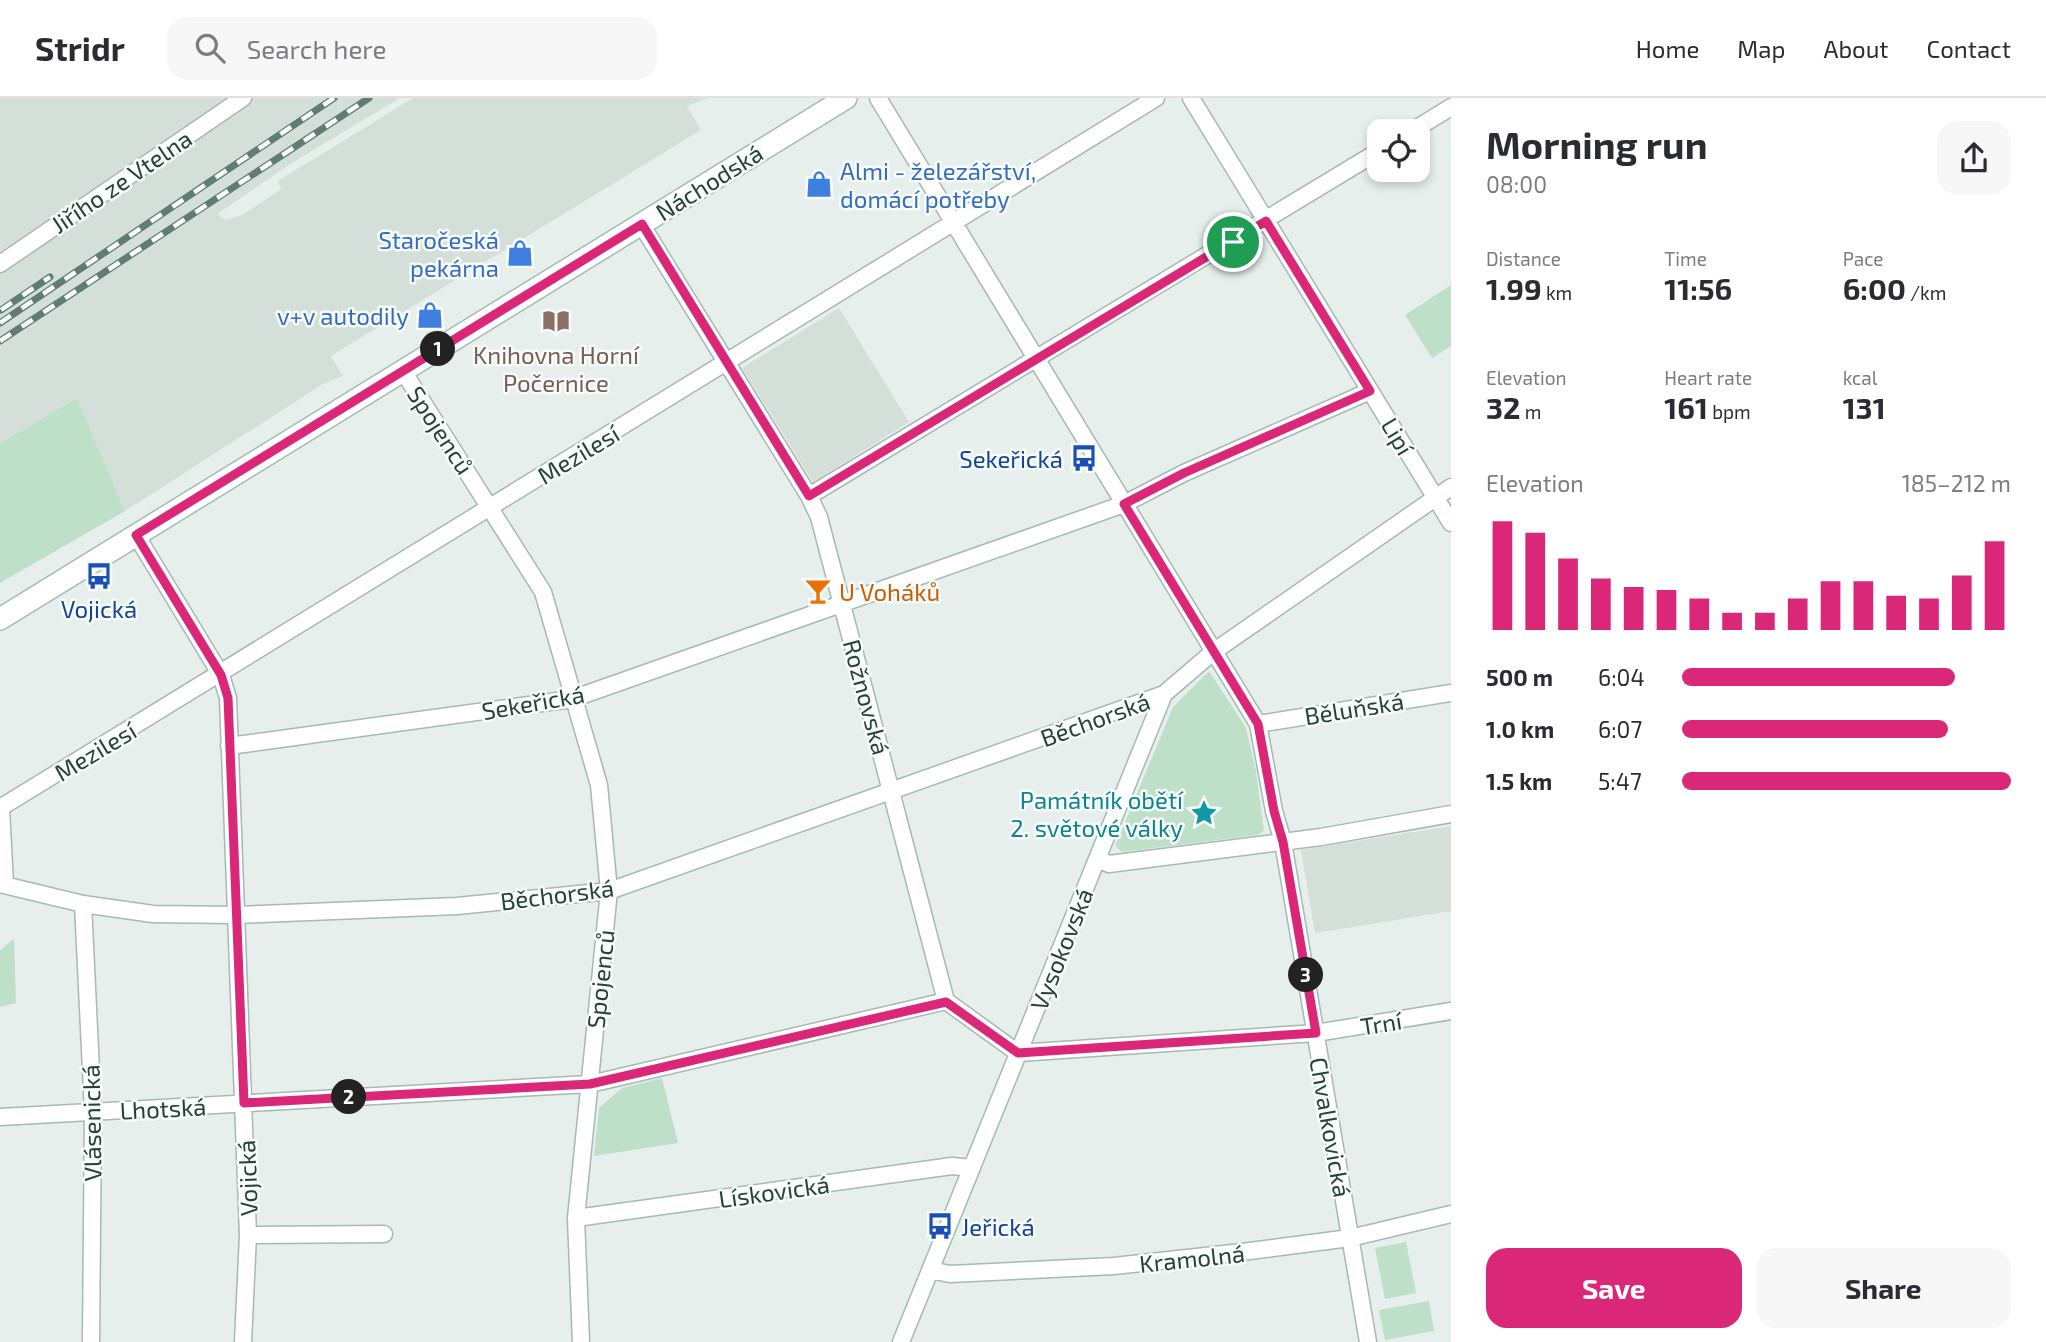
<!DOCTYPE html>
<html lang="en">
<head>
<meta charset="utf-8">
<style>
  body { margin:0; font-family:"Exo 2",sans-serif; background:#f7f7f7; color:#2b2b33; height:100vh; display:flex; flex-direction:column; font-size:26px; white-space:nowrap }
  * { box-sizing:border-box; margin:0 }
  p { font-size:23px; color:#7c7c81 }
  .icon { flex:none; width:38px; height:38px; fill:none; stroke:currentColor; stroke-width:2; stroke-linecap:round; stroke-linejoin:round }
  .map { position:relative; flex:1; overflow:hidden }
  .sheet { display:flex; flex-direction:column; background:#fff; width:595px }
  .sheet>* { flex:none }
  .fabs { position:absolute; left:1367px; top:21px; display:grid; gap:14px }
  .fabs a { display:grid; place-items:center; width:63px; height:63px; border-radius:14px; background:#fff; box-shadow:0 4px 10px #0003; font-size:35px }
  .pin { position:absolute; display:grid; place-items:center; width:60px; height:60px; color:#fff; margin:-30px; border:4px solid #fff; border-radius:50%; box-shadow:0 2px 7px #0007 }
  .km { position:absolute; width:35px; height:35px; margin:-18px; border-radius:50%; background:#222; color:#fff; font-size:19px; line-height:35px; text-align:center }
  .round { display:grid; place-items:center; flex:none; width:74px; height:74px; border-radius:21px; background:#f7f7f7 }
  .head { display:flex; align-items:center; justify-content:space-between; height:119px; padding:0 35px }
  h1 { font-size:38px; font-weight:700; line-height:52px }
  .figures { display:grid; grid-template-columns:repeat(3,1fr); gap:10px; height:119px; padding:7px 35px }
  .figures div { display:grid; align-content:center }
  .figures b { font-size:30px; font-weight:700 }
  .figures small { font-size:19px; font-weight:400 }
  .figures p { font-size:19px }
  .chart { height:196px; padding:14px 35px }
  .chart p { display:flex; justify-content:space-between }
  .chart svg { width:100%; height:126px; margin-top:7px; stroke:#db2777; stroke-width:6 }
  .cta { display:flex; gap:14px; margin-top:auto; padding:14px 35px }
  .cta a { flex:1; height:80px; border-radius:21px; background:#db2777; color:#fff; font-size:28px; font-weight:700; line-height:80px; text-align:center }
  .cta a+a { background:#f7f7f7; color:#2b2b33 }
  ul { padding:0 35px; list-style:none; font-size:23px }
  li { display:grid; grid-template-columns:112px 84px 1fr; align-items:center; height:52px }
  li i { height:18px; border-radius:9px; background:#db2777 }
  header { display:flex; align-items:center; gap:42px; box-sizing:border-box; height:98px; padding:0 35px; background:#fff; border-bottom:2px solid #e1e1e2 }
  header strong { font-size:33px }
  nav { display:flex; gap:38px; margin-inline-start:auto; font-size:24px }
  .search { width:490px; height:63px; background:#f7f7f7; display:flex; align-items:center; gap:18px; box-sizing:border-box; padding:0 24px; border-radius:21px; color:#7c7c81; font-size:26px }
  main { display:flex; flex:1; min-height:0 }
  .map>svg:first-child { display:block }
  .built { fill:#d4dfda }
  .green { fill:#bfe0c8 }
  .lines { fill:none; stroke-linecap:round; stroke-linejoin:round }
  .street-casing { stroke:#a8b8b2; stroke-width:19 }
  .secondary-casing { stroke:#a4bbb3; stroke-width:24 }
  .street { stroke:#fff; stroke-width:16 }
  .secondary { stroke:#fff; stroke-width:21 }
  .rail-casing { stroke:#5f7d75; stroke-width:7 }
  .rail { stroke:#f7fbf9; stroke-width:4.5; stroke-dasharray:13; stroke-linecap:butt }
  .route-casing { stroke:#fff; stroke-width:14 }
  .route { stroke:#db2777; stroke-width:9 }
  .labels { text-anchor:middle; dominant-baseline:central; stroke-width:5; stroke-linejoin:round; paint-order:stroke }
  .shop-label { font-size:24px; fill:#366cbe; stroke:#f7fbf9; text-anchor:end }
  .street-label { font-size:24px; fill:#24423a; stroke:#f7fbf9 }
  .education-label { font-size:24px; fill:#785e54; stroke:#f7fbf9 }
  .transit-label { font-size:24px; fill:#164399; stroke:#f7fbf9; text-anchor:end }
  .food-label { font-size:24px; fill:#c56008; stroke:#f7fbf9; text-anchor:start }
  .culture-label { font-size:24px; fill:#0d838f; stroke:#f7fbf9; text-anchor:end }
</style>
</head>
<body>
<header>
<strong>Stridr</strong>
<div class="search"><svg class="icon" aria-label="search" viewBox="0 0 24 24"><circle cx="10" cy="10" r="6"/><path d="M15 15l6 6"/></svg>Search here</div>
<nav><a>Home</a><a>Map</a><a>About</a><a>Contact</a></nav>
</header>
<main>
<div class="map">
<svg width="1451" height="1244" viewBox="0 0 1451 1244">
  <rect width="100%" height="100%" fill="#e6efeb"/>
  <path class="built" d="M0,0H400L287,68L217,116L226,122L242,117L281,91L278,83L413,0H708L687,8L701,32L331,258L343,278L323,286L125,413L77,300L0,345Z
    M839,210L909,324L813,384L742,270Z
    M1451,728V813L1315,835L1301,752Z"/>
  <path class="green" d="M1451,187V248L1432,260L1405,217Z
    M77,300L125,413L0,485V345Z
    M1209,573L1246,630L1256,673L1264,733L1258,737L1122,754L1115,748L1173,609Z
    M14,841L16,905L0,909V852Z
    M662,980L678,1045L594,1058L599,1010L622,990Z
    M1406,1144L1416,1195L1385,1201L1375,1150Z
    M1429,1203L1434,1233L1385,1242L1379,1212Z"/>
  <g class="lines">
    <defs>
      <path id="street" d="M878,0L1258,626L1274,713L1283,744L1368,1244
        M1191,0L1451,425
        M1412,33L1451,9
        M641,126L809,398L819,419L946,903L1018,955L1316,935L1451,913
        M0,166L243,0
        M403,273L543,494L599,687L609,793L576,1120L581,1244
        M809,398L1379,53
        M136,437L221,577L228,600L248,1137L243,1244
        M1258,626L1451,595
        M229,648L572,601L1124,406L1184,375L1370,293
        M0,710L1156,0
        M1,710L5,787
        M1098,761L1109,766L1321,739L1451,716
        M0,786L83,806L153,816L236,817L457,808L609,793L1164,596
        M83,806L93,1014L91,1244
        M0,1019L590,986L946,903
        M576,1120L952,1068L972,1070
        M248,1137L384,1136
        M930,1172L950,1176L1114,1168L1242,1154L1350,1140L1451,1116
        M901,1244L1164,596L1213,554L1451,389"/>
      <path id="secondary" d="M0,521L846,0"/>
    </defs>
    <use href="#street" class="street-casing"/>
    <use href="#secondary" class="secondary-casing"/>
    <use href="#street" class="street"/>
    <use href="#secondary" class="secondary"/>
    <defs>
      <path id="rail" d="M1,212L50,179
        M0,225L334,0
        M0,243L369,0"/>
    </defs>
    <use href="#rail" class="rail-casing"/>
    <use href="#rail" class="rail"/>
  </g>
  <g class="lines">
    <defs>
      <path id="route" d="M1266,123L1370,293L1184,375L1124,406L1258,626L1274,713L1283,744L1316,935L1018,955L946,904L590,986L244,1005L228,600L221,577L136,437L642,126L809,398Z"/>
    </defs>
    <use href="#route" class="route-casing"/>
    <use href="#route" class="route"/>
  </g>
  <defs>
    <symbol id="shop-bare" viewBox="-9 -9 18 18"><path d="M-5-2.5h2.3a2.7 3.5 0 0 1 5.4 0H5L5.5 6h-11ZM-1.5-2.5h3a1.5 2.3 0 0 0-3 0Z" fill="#3f7fe0" stroke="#f7fbf9" stroke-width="2.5" paint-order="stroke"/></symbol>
    <symbol id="library-bare" viewBox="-9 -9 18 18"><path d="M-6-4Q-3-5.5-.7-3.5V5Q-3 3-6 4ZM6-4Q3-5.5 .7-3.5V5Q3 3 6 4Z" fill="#8d6e63" stroke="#f7fbf9" stroke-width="2.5" paint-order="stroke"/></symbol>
    <symbol id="bus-bare" viewBox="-9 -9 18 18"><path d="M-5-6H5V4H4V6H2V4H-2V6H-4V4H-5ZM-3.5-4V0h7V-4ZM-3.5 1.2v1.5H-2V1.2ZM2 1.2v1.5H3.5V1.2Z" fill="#1a4fb4" stroke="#f7fbf9" stroke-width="2.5" paint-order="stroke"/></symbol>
    <symbol id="bar-bare" viewBox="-9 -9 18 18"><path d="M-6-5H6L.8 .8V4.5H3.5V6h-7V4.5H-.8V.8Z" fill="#e8710a" stroke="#f7fbf9" stroke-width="2.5" paint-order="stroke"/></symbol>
    <symbol id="sight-bare" viewBox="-9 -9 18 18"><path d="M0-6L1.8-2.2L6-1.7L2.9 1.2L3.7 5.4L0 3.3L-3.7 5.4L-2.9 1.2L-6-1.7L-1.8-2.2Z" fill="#0f9aa8" stroke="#f7fbf9" stroke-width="2.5" paint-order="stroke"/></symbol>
  </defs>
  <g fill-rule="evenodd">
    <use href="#shop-bare" x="800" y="67" width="38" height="38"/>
    <use href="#shop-bare" x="501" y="136" width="38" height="38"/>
    <use href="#shop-bare" x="411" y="198" width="38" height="38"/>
    <use href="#library-bare" x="537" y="204" width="38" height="38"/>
    <use href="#bus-bare" x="1065" y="341" width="38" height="38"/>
    <use href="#bus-bare" x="80" y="459" width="38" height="38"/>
    <use href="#bar-bare" x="799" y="474" width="38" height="38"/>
    <use href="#sight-bare" x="1185" y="696" width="38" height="38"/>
    <use href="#bus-bare" x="921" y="1109" width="38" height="38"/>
  </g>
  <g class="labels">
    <g class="shop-label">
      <text x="840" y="72" text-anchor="start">Almi - železářství,<tspan x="840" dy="28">domácí potřeby</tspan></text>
      <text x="499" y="141">Staročeská<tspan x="499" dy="28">pekárna</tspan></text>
      <text x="409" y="217">v+v autodily</text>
    </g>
    <g class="street-label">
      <text transform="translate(121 83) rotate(-34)">Jiřího ze Vtelna</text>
      <text transform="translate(709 84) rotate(-32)">Náchodská</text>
      <text transform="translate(441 332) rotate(57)">Spojenců</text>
      <text transform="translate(1398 338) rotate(59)">Lipí</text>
      <text transform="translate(578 356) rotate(-31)">Mezilesí</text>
      <text transform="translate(867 599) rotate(75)">Rožnovská</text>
      <text transform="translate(533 604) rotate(-10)">Sekeřická</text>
      <text transform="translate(1354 610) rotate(-9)">Běluňská</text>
      <text transform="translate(1095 621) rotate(-20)">Běchorská</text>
      <text transform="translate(95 653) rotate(-31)">Mezilesí</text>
      <text transform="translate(557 796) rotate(-7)">Běchorská</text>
      <text transform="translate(1061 851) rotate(-68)">Vysokovská</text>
      <text transform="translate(600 881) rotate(-84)">Spojenců</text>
      <text transform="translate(1381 925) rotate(-9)">Trní</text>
      <text transform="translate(163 1010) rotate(-3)">Lhotská</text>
      <text transform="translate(91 1025) rotate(-91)">Vlásenická</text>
      <text transform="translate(1331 1029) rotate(80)">Chvalkovická</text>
      <text transform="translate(247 1080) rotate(-92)">Vojická</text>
      <text transform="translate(774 1093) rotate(-8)">Lískovická</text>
      <text transform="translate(1192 1160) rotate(-6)">Kramolná</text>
    </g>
    <g class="education-label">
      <text x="556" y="256">Knihovna Horní<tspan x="556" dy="28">Počernice</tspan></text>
    </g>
    <g class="transit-label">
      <text x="1063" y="360">Sekeřická</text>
      <text x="99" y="510" text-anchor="middle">Vojická</text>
      <text x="961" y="1128" text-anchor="start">Jeřická</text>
    </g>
    <g class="food-label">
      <text x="839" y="493">U Voháků</text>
    </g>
    <g class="culture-label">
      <text x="1183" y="701">Památník obětí<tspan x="1183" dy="28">2. světové války</tspan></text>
    </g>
  </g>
</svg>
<div class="fabs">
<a><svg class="icon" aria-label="locate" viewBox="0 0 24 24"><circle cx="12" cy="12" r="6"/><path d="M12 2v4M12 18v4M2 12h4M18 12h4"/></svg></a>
</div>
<div class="pin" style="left:1233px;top:144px;background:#1e9e55"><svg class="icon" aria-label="arrive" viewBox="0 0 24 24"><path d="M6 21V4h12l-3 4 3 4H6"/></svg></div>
<b class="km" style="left:438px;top:251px">1</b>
<b class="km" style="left:349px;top:999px">2</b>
<b class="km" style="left:1306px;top:877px">3</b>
</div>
<section class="sheet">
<div class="head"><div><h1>Morning run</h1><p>08:00</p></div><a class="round"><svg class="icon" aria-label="share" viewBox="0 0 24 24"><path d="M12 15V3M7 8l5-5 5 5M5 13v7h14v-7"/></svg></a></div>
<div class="figures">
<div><p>Distance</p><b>1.99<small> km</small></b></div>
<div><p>Time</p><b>11:56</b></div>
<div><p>Pace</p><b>6:00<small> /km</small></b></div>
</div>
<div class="figures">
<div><p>Elevation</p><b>32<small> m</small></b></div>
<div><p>Heart rate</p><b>161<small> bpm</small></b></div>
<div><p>kcal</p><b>131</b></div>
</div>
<div class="chart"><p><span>Elevation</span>185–212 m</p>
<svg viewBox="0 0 160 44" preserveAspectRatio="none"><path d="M5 44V6M15 44V10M25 44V19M35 44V26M45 44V29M55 44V30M65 44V33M75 44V38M85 44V38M95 44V33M105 44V27M115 44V27M125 44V32M135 44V33M145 44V25M155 44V13"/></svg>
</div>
<ul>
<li><b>500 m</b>6:04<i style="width:83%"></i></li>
<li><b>1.0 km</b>6:07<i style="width:81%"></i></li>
<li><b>1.5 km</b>5:47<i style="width:100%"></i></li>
</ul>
<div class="cta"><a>Save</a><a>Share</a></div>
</section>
</main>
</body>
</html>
